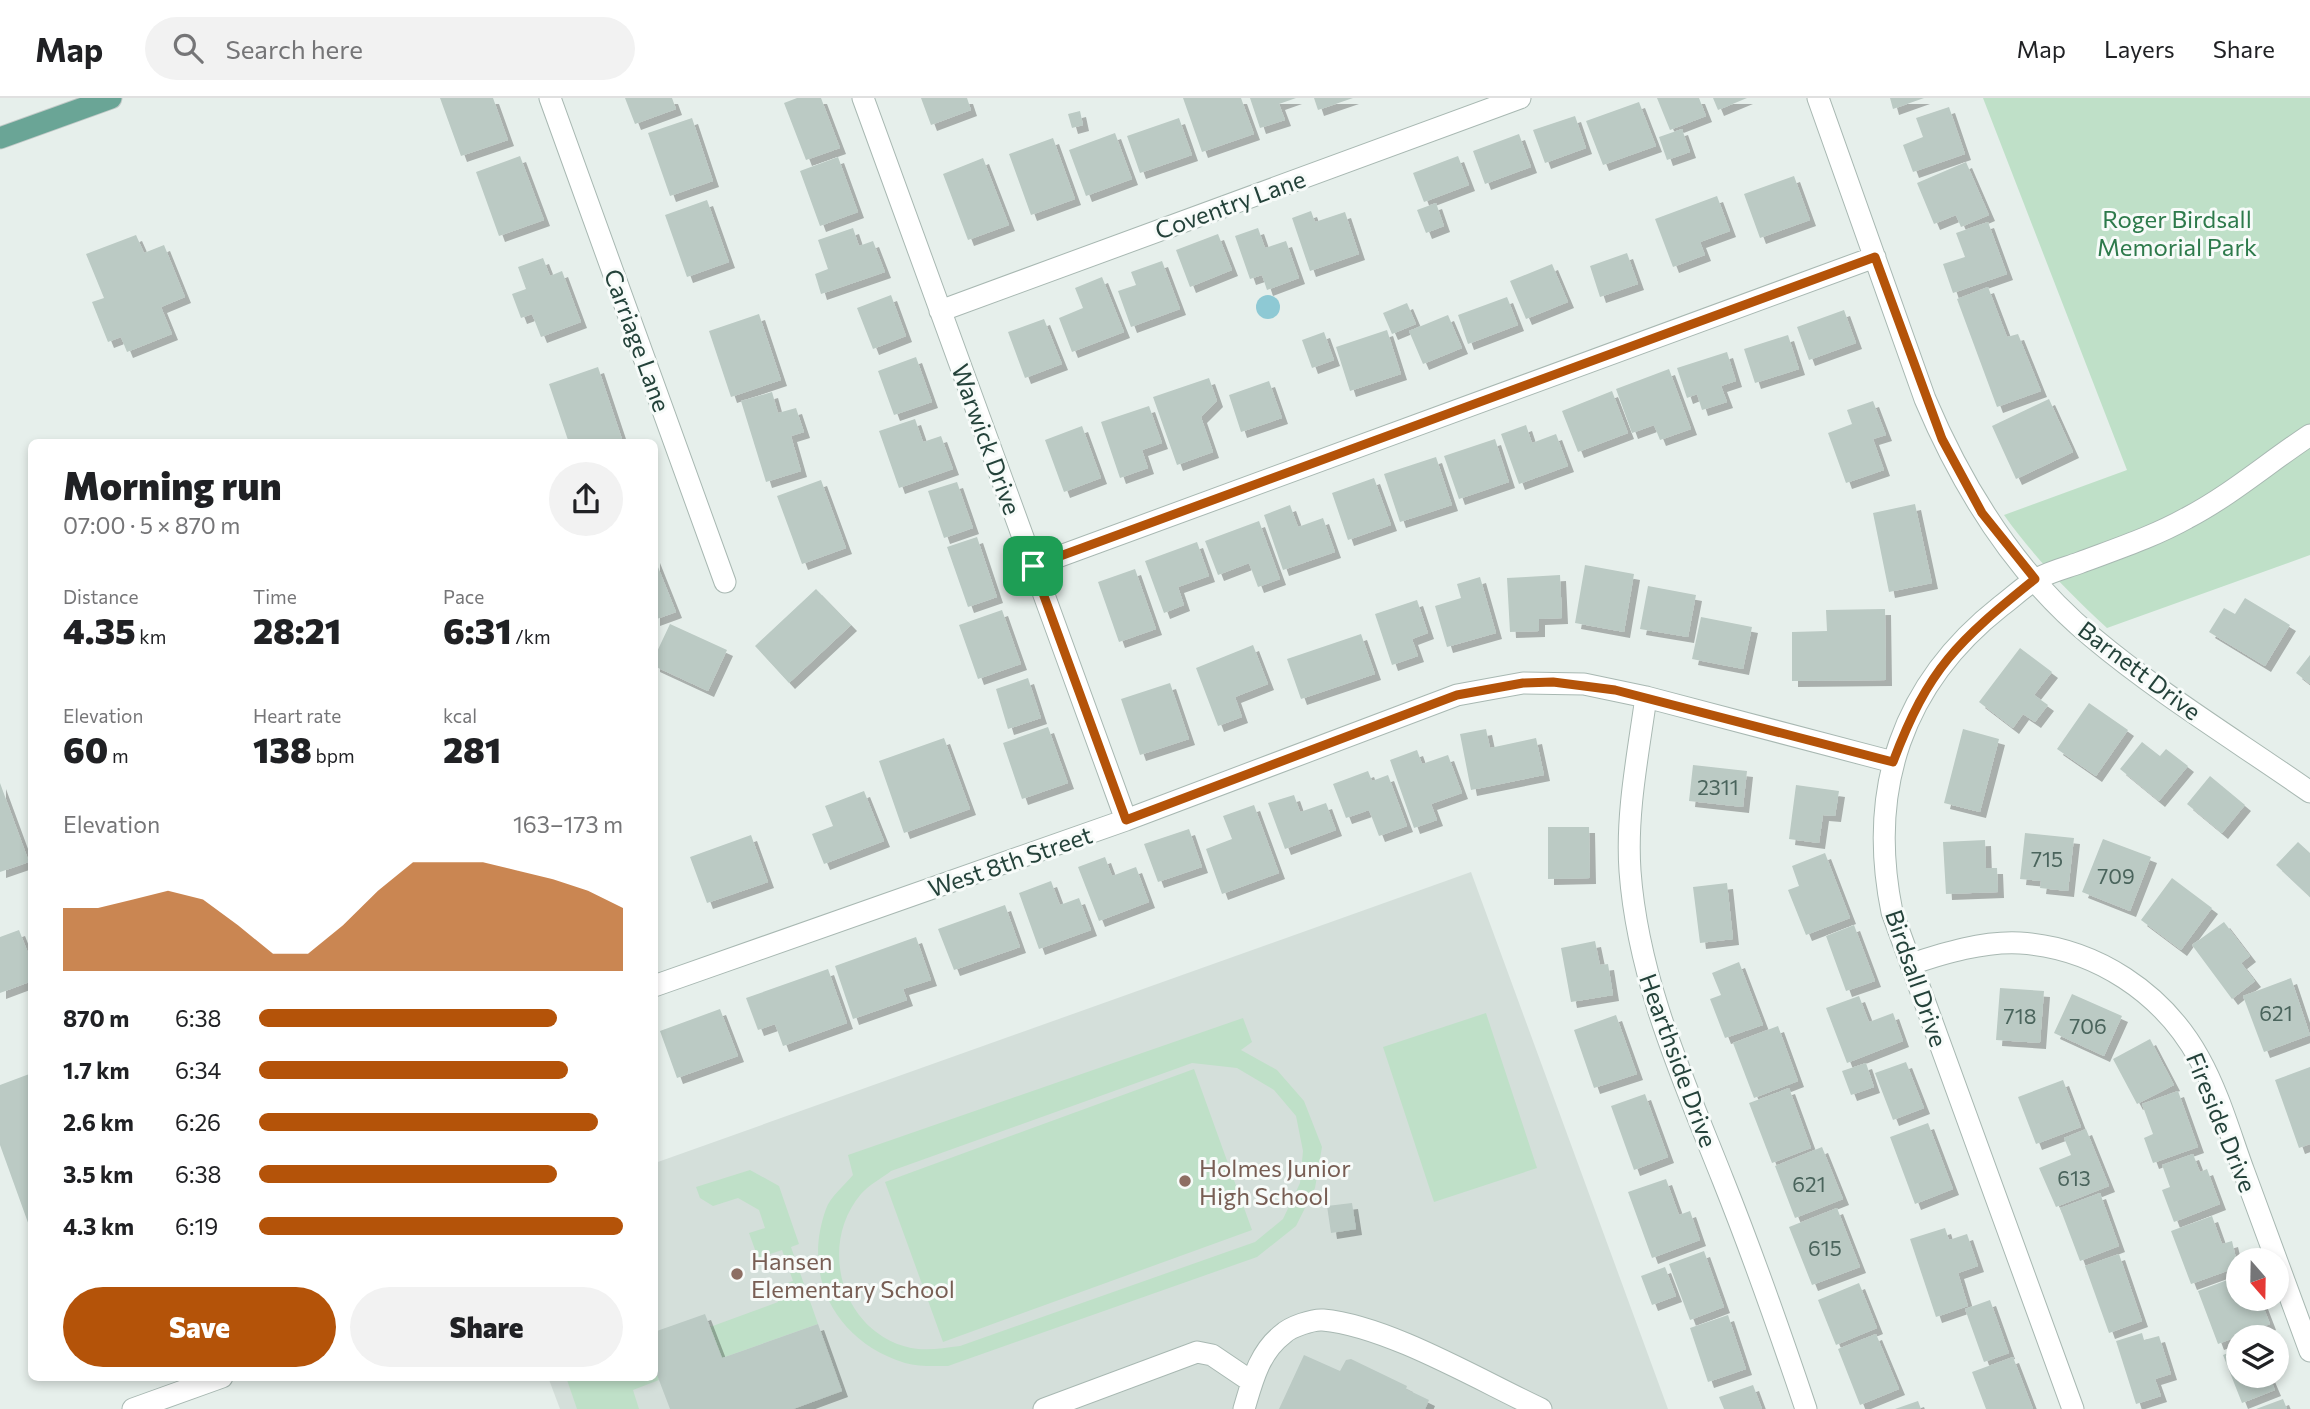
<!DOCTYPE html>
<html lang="en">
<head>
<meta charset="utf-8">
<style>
  body { margin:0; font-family:Commissioner,sans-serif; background:#f2f2f2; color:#202124; height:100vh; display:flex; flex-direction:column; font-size:26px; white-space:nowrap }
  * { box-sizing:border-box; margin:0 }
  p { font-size:23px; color:#757577 }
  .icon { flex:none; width:38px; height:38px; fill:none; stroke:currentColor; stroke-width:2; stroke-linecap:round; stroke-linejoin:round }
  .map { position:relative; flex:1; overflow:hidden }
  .sheet { position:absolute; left:28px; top:341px; width:630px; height:942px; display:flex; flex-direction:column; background:#fff; border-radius:10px; box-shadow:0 4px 10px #0003 }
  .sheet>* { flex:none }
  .needle { width:46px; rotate:160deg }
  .tools { position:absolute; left:2226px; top:1150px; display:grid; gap:14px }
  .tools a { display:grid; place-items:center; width:63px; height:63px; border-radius:50%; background:#fff; box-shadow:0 4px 10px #0003; font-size:35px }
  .pin { position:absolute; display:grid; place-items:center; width:60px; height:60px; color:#fff; margin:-30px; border-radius:14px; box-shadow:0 4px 10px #0006 }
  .round { display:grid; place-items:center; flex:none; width:74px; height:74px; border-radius:37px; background:#f2f2f2 }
  .summary { display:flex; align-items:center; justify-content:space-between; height:119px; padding:0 35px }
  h1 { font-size:38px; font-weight:800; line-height:52px }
  .metrics { display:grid; grid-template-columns:repeat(3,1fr); gap:10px; height:119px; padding:7px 35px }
  .metrics div { display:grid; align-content:center }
  .metrics b { font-size:35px; font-weight:800 }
  .metrics small { font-size:19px; font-weight:400 }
  .metrics p { font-size:19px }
  .chart { height:196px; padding:14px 35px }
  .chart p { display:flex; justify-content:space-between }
  .chart svg { width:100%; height:126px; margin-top:7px; fill:#b45309; opacity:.7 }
  .button { display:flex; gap:14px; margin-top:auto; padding:14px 35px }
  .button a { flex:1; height:80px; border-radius:42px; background:#b45309; color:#fff; font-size:28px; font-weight:800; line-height:80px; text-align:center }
  .button a+a { background:#f2f2f2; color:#202124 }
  ul { padding:0 35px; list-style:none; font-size:23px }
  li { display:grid; grid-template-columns:112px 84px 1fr; align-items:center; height:52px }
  li i { height:18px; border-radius:9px; background:#b45309 }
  header { display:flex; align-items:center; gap:42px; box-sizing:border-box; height:98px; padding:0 35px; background:#fff; border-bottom:2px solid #e0e0e0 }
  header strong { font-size:33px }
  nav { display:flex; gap:38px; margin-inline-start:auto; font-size:24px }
  .search { width:490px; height:63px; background:#f2f2f2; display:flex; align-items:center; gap:18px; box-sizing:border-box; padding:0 24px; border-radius:38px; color:#757577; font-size:26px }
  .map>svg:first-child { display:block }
  .built { fill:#d4dfda }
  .green { fill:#bfe0c8; fill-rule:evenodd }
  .water { fill:#8ec9d4 }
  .building { fill:#bbcac4; filter:url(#shadow) }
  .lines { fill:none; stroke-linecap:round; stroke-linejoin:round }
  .minor-casing { stroke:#a8b8b2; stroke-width:23 }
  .major-casing { stroke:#c2cac8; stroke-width:23 }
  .minor { stroke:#fff; stroke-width:21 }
  .major { stroke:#6aa596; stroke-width:21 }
  .route-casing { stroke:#fff; stroke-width:14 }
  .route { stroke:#b45309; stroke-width:9 }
  .education-dot { fill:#8d6e63; stroke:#f7fbf9; stroke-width:2.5 }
  .labels { text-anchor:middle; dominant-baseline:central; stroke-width:6; stroke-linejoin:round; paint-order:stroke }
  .number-label { font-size:21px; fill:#4a645c }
  .street-label { font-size:24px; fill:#24423a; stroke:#f7fbf9 }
  .park-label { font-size:24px; fill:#2d7a4b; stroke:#f7fbf9 }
  .education-label { font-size:24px; fill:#785e54; stroke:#f7fbf9; text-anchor:start }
</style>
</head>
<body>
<header>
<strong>Map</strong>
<div class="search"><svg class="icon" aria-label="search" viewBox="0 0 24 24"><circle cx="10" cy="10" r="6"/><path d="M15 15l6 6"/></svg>Search here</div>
<nav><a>Map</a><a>Layers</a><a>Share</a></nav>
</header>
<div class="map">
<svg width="2310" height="1311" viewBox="0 0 2310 1311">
  <defs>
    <filter id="shadow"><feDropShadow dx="6" dy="6" stdDeviation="0" flood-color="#0004"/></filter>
  </defs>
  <rect width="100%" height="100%" fill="#e6efeb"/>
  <path class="built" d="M1471,774L1668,1311H560L548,1279H654L655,1065Z"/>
  <path class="green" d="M1983,0H2310V457L2107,530C2069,495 2034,459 2004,417L2127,372Z
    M1486,915L1537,1070L1434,1104L1383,949Z
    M1243,920L1252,944L1241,952L1277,972L1304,1003L1322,1049L1315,1090L1296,1128L1257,1159L948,1268C935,1268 918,1269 905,1265C837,1244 801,1180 826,1111C830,1099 845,1087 853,1077L848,1057ZM1192,965L1237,970L1274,992L1296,1018L1303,1053L1300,1085L1283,1121L1255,1144L960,1248C944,1250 927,1253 911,1250C842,1235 817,1148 861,1096C869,1087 882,1080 891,1073Z
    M1194,971L1252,1132L943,1244L885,1084Z
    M750,1072L779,1088L799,1146L791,1149L818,1226L722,1260L710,1229L778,1204L774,1190L793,1183L782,1152L758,1160L749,1135L765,1130L759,1112L738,1100L713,1108L700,1100L696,1089Z
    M655,1269L659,1282L633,1292L639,1311H577L566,1279H654Z"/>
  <path class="water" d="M1256 209a12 12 0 1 1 24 0a12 12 0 1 1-24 0Z"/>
  <path class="building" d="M440,0H493L508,42L461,58Z
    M625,0H672L676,11L635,26Z
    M797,0H821L840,50L806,62L784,5Z
    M921,0H967L971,12L931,27Z
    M1183,0H1241L1254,36L1202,54Z
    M1250,0H1296L1279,6L1285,22L1260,30Z
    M1314,0H1353L1318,12Z
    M1657,0H1699L1706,18L1670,32Z
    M1713,0H1747L1718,12Z
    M1890,0H1924L1893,11Z
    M1639,4L1656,48L1603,67L1586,23Z
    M1949,9L1965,56L1913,74L1903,47L1923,39L1916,20Z
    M1080,13L1083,27L1072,30L1068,16Z
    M1575,18L1586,50L1545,65L1533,32Z
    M692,20L713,83L670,98L648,35Z
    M1179,20L1192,57L1140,75L1127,38Z
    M1682,31L1690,54L1667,62L1659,39Z
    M1115,35L1132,81L1086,98L1069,52Z
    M1519,36L1531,69L1485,86L1473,53Z
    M1053,40L1075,101L1031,117L1009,56Z
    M520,58L544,122L499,138L476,74Z
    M1458,58L1469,87L1424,104L1413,75Z
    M838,59L858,114L820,128L800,73Z
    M983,60L1009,127L968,142L943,76Z
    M1966,64L1989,117L1961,129L1956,117L1934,126L1917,85Z
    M1794,78L1810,122L1760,140L1744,96Z
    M1717,98L1730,133L1700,144L1705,157L1673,169L1655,121Z
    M707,102L729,164L687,179L665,117Z
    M1436,105L1444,128L1426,135L1417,112Z
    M1311,113L1315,124L1345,114L1359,156L1310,173L1292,120Z
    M1988,124L2007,176L1953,195L1943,166L1965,159L1956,135Z
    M853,130L859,148L873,143L885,174L821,196L815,176L828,171L818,142Z
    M1258,130L1265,150L1286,143L1299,180L1267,192L1262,177L1250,181L1235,138Z
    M1218,136L1232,172L1190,189L1176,152Z
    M136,137L144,155L164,147L185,199L161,209L172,236L127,254L121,239L108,244L92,204L104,200L86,156Z
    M1627,155L1638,186L1600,199L1590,168Z
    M543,160L550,178L562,173L581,224L541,239L532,216L521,220L512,196L526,191L518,169Z
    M1162,163L1180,211L1131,229L1118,193L1136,187L1131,174Z
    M1552,166L1568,204L1526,221L1510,183Z
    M1102,179L1124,234L1072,254L1059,220L1083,210L1075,190Z
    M1988,189L2007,239L2018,236L2041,293L1997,309L1957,201Z
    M891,197L906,238L873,251L857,210Z
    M1507,199L1518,227L1468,246L1458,217Z
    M1407,205L1416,226L1392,236L1383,215Z
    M1844,212L1856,245L1809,262L1797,229Z
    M759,216L781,282L731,299L709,233Z
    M1448,217L1462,250L1423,266L1409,233Z
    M1044,221L1062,266L1025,280L1008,234Z
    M1387,232L1401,276L1350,293L1336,249Z
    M1324,234L1334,262L1312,270L1302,242Z
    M1788,237L1799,271L1755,285L1744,251Z
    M1727,254L1736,283L1721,288L1727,304L1702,312L1697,296L1687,300L1677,270Z
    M916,259L932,304L894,317L878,273Z
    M598,269L622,341L612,345H569L549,286Z
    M1669,271L1691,331L1660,342L1654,327L1632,335L1616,291Z
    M1209,280L1217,303L1201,319L1213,354L1177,367L1153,299Z
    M1269,283L1282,320L1241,334L1229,297Z
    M1612,293L1628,335L1578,354L1562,313Z
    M772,294L778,315L796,310L804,334L791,338L801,373L766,384L741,303Z
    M2049,301L2073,354L2016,381L1992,328Z
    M1873,303L1886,337L1873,341L1884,372L1846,385L1828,335L1852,326L1847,312Z
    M1149,308L1162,345L1142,352L1148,370L1120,380L1101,324Z
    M915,321L923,344L941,338L953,371L899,390L879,333Z
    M1526,327L1532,345L1556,336L1568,368L1519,386L1501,336Z
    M1082,328L1101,380L1064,394L1045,342Z
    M1495,341L1509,384L1459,401L1444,358Z
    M1436,359L1452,407L1400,424L1384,376Z
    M1374,380L1391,427L1348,442L1332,395Z
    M821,382L846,450L802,466L777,398Z
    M957,384L973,430L944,440L928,393Z
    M1915,406L1932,485L1889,494L1873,415Z
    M1290,407L1298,429L1323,420L1335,454L1283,472L1264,417Z
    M1259,423L1280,481L1258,489L1249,465L1218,477L1205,443Z
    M977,439L997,499L968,509L947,449Z
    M1197,444L1209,478L1178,489L1184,507L1164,515L1145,463Z
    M654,459L676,514L654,522Z
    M1585,467L1634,476L1624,534L1575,525Z
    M1135,471L1156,531L1119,544L1098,484Z
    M1560,477L1562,520L1539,521V533L1510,534L1507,480Z
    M1480,479L1496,535L1447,549L1435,508L1461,500L1457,486Z
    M1648,488L1696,497L1688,539L1640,531Z
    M816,491L851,527L789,585L755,548Z
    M2245,500L2290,527L2265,568L2209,534L2224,510L2235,516Z
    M1417,502L1428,535L1412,541L1418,558L1392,567L1375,516Z
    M1885,511L1886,582L1792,583V534L1827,533L1826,512Z
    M1002,512L1021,566L978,581L959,527Z
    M1701,519L1752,529L1743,571L1692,561Z
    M670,526L727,552L708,593L654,568V560Z
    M1361,536L1375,576L1301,601L1287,561Z
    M1253,547L1268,586L1235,599L1242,619L1218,628L1196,570Z
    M2020,550L2052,574L2034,597L2048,607L2035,624L2023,616L2013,630L1979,604Z
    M2310,557V586L2296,575Z
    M1028,580L1041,620L1008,631L996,591Z
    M1170,585L1189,641L1140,657L1121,601Z
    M2089,605L2128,632L2096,678L2057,651Z
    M1048,629L1068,685L1022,701L1003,645Z
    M1486,631L1490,650L1536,640L1544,677L1471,692L1460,636Z
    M1963,631L1999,641L1980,714L1944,705Z
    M944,640L970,711L904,735L879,663Z
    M2142,644L2160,658L2166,651L2188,668L2159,703L2120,671Z
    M1417,652L1422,666L1448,657L1462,695L1431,706L1437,722L1414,730L1390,662Z
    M1693,667L1747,673L1743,709L1689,703Z
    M1368,673L1372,683L1388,677L1407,728L1379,738L1369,712L1346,720L1333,686Z
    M2210,678L2245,707L2222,735L2187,706Z
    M0,685L29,764L0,774Z
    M1796,687L1839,693L1835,718L1823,717L1819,745L1789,741Z
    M864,693L884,743L824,766L812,736L833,728L825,708Z
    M1294,697L1300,714L1326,705L1336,732L1285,751L1268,705Z
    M1254,707L1279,775L1222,796L1206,751L1232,741L1223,718Z
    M1548,729H1589L1590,780L1548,781Z
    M1189,731L1202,769L1158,784L1144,746Z
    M2025,735L2074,740L2068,793L2040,790L2041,783L2020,781Z
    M751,737L768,784L707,805L690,759Z
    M2103,741L2151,759L2130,813L2082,794Z
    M1985,742L1986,770H1997L1998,794L1946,796L1943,744Z
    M2298,744L2310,755V799L2276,767Z
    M1825,755L1850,820L1806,837L1788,792L1799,788L1792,768Z
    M1105,759L1112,778L1136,769L1149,804L1099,823L1078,769Z
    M2172,780L2212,810L2181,852L2141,822Z
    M1051,783L1060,807L1079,800L1091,832L1039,851L1019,795Z
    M1727,785L1733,841L1700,845L1693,789Z
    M1005,807L1020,849L954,872L938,831Z
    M2224,824L2250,858L2241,865L2255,883L2232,901L2192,847Z
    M1854,827L1875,883L1846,893L1826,838Z
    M19,832L32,865V883L0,895V839Z
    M916,839L931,882L903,891L907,902L853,921L835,868Z
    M1595,843L1600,867L1608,866L1613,897L1571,904L1561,850Z
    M1739,864L1763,927L1725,940L1710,901L1721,897L1712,875Z
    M828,871L847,925L783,948L775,926L758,932L746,900Z
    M2291,880L2310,937L2264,954L2243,898Z
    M2000,890L2044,893L2040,945L1996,942Z
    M2072,896L2122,918L2104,958L2054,935Z
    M1859,898L1869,924L1893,915L1903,943L1847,965L1826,910Z
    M720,911L738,958L677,980L660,933Z
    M1616,917L1637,976L1594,990L1574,932Z
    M1778,928L1798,983L1754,1000L1733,945Z
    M2150,941L2174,987L2137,1006L2113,961Z
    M1906,964L1924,1010L1893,1022L1875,975Z
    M1866,965L1874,989L1851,997L1842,973Z
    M2310,969V1046L2299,1050L2275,982Z
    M32,975V1132L31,1133L0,1047V987Z
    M2063,982L2081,1029L2036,1046L2018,999Z
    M1789,990L1811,1050L1772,1065L1749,1005Z
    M2178,993L2198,1049L2153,1065L2144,1040L2153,1036L2142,1006Z
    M1645,996L1668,1059L1634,1072L1611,1008Z
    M1928,1025L1953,1091L1915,1106L1890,1039Z
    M2086,1031L2109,1088L2056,1109L2039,1070L2071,1057L2064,1040Z
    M1822,1049L1843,1101L1795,1120L1775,1068Z
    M2193,1056L2200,1074L2207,1071L2220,1106L2174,1124L2162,1092L2170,1089L2162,1067Z
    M1666,1081L1679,1117L1690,1113L1700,1142L1652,1160L1628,1094Z
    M2100,1095L2119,1148L2080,1163L2060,1110Z
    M1352,1105L1356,1131L1331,1135L1327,1108Z
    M1837,1110L1860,1169L1812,1187L1789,1129Z
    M2212,1118L2222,1146L2232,1143L2238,1169L2191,1186L2171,1133Z
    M1945,1130L1949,1142L1967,1136L1978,1168L1958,1175L1968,1208L1936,1219L1910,1141Z
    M1704,1153L1724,1209L1690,1222L1669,1166Z
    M2119,1156L2142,1223L2109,1235L2085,1168Z
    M1665,1169L1676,1198L1652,1207L1641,1178Z
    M2238,1178V1200H2260L2270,1226L2218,1246L2198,1193Z
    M1859,1185L1877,1230L1836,1247L1818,1202Z
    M1990,1202L2009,1255L1984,1264L1965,1211Z
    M705,1216L722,1260L818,1226L842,1293L793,1311H670L654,1269V1234Z
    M1728,1217L1746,1271L1708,1284L1690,1230Z
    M2142,1235L2144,1242L2159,1238L2171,1276L2155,1281L2161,1298L2136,1306L2116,1243Z
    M1876,1236L1899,1291L1860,1307L1838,1251Z
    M2238,1251V1278H2269L2275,1292L2242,1305L2223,1257Z
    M1304,1257L1340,1273L1346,1262L1351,1261L1407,1288L1406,1291L1429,1302L1425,1311H1279Z
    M2013,1259L2033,1311H1986L1972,1274Z
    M1753,1287L1762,1311H1724L1719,1299Z
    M2283,1301L2287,1311H2256Z
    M1918,1303L1921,1311H1895Z"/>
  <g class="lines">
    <defs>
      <path id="minor" d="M550,0L725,484
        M863,0L1126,722
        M1818,0L1925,301C1963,391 2016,476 2092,539C2160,596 2237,643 2310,694
        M940,213L1520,0
        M1033,468L1875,159
        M1646,599C1638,657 1626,715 1630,773C1638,882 1683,981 1723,1082C1753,1157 1780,1234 1806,1311
        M1911,866C1945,855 1983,843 2020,845C2096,850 2163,895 2199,960C2219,996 2230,1036 2244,1074C2266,1133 2288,1193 2310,1253
        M654,888L1126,722L1457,597L1523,585L1584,586L1646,599L1893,664
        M133,1311L222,1279
        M1044,1311L1197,1254L1212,1257L1252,1284
        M1244,1311C1252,1284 1259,1254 1283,1236C1290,1229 1313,1221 1323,1222C1388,1228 1479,1282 1541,1311
        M2073,1311L1892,814C1867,691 1902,586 2001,508C2012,500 2023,489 2035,482C2048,474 2065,470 2079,465C2116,451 2153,439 2187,420C2231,397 2269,364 2310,337"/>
      <path id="major" d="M0,40L111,0"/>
    </defs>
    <use href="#minor" class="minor-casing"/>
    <use href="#major" class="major-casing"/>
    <use href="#minor" class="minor"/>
    <use href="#major" class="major"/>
  </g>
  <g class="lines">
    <defs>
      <path id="route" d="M1875,159L1942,341L1982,415L2035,481C1957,544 1929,569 1893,664L1615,592L1553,584L1523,585L1457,597L1126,722L1033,468Z"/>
    </defs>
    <use href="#route" class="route-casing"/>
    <use href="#route" class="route"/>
  </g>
  <g class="education-dot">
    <circle cx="1185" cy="1083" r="7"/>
    <circle cx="737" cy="1176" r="7"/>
  </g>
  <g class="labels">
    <g class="number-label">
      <text x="1718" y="688">2311</text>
      <text x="2047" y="760">715</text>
      <text x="2116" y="777">709</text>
      <text x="2276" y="914">621</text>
      <text x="2020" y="917">718</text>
      <text x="2088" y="927">706</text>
      <text x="2074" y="1079">613</text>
      <text x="1809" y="1085">621</text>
      <text x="1825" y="1149">615</text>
    </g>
    <g class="street-label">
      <text transform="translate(1230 106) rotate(-20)">Coventry Lane</text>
      <text transform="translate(638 242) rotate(70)">Carriage Lane</text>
      <text transform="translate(987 341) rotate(70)">Warwick Drive</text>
      <text transform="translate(2140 572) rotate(37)">Barnett Drive</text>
      <text transform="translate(1010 763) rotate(-19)">West 8th Street</text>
      <text transform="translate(1917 880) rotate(71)">Birdsall Drive</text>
      <text transform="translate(1679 962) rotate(70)">Hearthside Drive</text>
      <text transform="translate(2222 1024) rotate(68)">Fireside Drive</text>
    </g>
    <g class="park-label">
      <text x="2177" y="120">Roger Birdsall<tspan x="2177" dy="28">Memorial Park</tspan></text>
    </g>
    <g class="education-label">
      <text x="1199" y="1069">Holmes Junior<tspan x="1199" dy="28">High School</tspan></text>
      <text x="751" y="1162">Hansen<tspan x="751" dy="28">Elementary School</tspan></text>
    </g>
  </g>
</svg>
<div class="tools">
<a><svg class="needle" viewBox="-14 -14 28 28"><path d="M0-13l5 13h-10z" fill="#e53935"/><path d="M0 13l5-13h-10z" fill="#757577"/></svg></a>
<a><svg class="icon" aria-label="layers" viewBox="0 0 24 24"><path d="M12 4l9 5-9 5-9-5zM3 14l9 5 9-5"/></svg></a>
</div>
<div class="pin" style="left:1033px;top:468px;background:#1e9e55"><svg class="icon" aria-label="arrive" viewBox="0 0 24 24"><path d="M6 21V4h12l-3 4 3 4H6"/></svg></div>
<section class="sheet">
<div class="summary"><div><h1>Morning run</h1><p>07:00 · 5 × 870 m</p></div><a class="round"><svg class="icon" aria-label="share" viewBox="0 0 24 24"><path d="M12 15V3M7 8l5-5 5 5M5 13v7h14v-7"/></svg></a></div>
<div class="metrics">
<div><p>Distance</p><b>4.35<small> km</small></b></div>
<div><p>Time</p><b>28:21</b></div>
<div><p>Pace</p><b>6:31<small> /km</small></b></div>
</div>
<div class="metrics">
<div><p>Elevation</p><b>60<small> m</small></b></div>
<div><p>Heart rate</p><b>138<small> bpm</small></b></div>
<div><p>kcal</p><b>281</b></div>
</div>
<div class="chart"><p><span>Elevation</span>163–173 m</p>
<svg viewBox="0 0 160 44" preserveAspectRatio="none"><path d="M0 44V22L10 22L20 19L30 16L40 19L50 28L60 38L70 38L80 28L90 16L100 6L110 6L120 6L130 9L140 12L150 16L160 22V44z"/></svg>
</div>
<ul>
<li><b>870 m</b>6:38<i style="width:82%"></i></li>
<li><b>1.7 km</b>6:34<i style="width:85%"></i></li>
<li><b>2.6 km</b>6:26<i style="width:93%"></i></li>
<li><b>3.5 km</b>6:38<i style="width:82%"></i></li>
<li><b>4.3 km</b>6:19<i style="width:100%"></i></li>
</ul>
<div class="button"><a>Save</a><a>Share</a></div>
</section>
</div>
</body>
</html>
